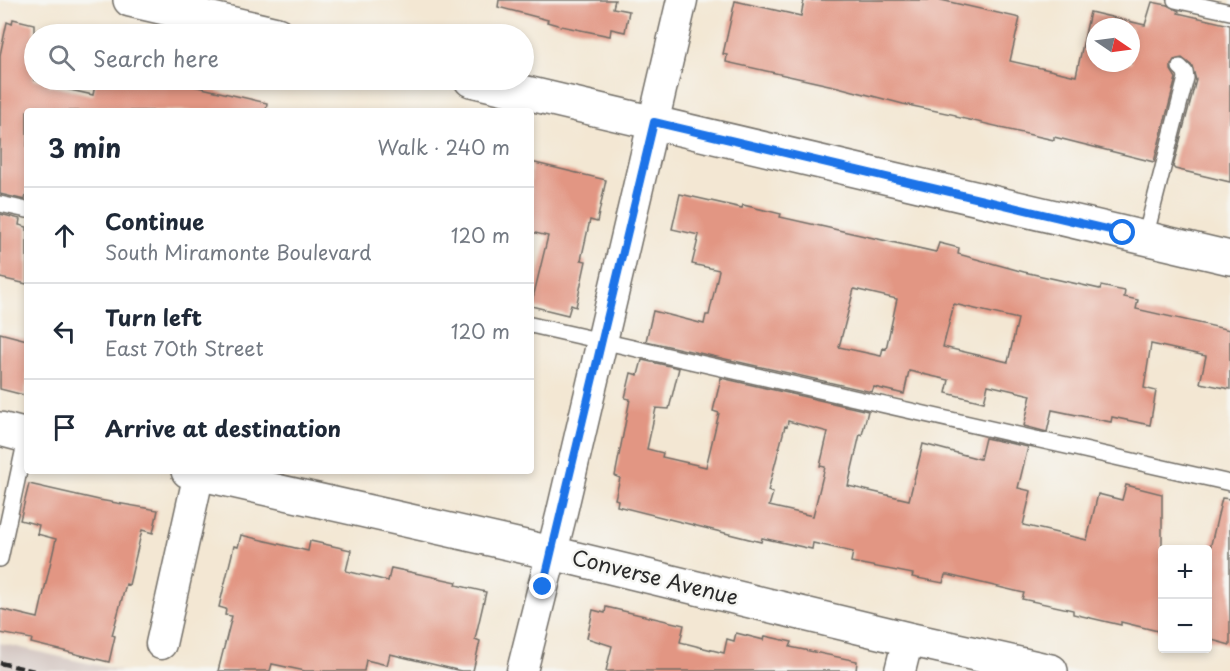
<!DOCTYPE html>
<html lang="en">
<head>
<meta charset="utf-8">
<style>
	:root { --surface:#fff; --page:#f6f6f7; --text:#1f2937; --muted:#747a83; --line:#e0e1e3 }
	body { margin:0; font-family:"Playpen Sans",sans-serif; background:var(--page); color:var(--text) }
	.controls { position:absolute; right:18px; bottom:18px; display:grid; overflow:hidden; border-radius:6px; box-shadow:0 3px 9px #0003 }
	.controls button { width:54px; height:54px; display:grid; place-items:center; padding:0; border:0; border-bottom:2px solid var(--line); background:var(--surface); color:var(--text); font:30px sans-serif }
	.compass { position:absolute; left:1086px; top:18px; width:54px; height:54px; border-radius:50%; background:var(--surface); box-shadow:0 3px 9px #0003; rotate:103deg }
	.stop { position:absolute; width:18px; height:18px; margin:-14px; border:4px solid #1a73e8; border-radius:50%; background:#fff }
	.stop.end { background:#1a73e8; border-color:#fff; box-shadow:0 2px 6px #0008 }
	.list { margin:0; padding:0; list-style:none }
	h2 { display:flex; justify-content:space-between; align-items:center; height:78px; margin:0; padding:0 24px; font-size:26px }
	h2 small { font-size:20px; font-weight:400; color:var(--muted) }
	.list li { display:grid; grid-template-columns:39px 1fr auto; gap:18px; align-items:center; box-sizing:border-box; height:96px; padding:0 24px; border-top:2px solid var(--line) }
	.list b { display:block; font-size:22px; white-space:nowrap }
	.list p { margin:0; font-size:20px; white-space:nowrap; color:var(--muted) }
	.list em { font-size:20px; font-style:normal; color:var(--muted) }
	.icon { flex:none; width:33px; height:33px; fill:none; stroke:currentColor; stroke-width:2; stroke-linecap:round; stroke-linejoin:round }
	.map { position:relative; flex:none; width:1230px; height:671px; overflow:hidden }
	.search { position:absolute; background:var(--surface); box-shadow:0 3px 9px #0003; left:24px; top:24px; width:510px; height:66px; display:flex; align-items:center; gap:15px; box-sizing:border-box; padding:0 21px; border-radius:33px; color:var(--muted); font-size:22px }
	.panel { position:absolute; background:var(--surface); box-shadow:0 3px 9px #0003; left:24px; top:108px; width:510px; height:366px; border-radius:6px }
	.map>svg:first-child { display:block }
</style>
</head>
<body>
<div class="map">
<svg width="1230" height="671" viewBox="0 0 1230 671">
	<rect width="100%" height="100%" fill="#f6f6f2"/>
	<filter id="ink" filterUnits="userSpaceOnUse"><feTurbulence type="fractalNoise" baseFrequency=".0167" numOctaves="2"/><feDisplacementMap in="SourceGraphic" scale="12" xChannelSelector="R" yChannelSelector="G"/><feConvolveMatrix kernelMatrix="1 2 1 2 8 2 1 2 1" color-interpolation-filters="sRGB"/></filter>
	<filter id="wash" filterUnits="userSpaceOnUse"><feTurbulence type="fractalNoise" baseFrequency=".008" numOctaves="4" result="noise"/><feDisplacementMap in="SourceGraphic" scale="24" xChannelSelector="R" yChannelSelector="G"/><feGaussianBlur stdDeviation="1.35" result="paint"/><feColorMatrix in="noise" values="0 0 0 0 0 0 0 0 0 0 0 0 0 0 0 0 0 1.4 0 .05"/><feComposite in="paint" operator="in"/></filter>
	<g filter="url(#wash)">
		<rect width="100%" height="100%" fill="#f3e7d3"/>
		<!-- industrial -->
		<path fill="#cfc0bb" d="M0,643L122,671H0Z"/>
		<g id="blocks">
			<!-- building -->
			<path fill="#e29683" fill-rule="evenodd" d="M499,0H615L613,8L629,11L625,32L611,29L610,36L561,26L547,22L548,20L498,7Z
				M804,0H941L1020,18L1010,61L1076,76L1090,12L1145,25L1152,2L1167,5L1179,11L1178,13L1230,25V182L1175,169L1173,167L1196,80L1192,66L1182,58L1174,60L1171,65V70L1176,78L1154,162L1054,137V140L1000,128V127L956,117V115L903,104L838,87L726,62L727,55L723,54L735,1L801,16ZM1095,27H1131V63H1095Z
				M13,19L34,24V80H49L48,85L93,95L96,80H167L267,103L266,111H27V190L25,200L0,194V55L7,22L12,24Z
				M531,162L606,180L597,222L590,220L581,260L586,261L576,307L571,305L568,315L531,306L548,236L531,232Z
				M680,194L742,208L743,205L781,214L780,217L936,252L939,243L959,248L958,254L1024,272L1100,289L1101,286L1125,291L1124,297L1138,300L1136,309L1230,330V389L1200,383L1206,356L1151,344L1144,388L1156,391L1150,425L1112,417L1111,422L1052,410L1047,432L1024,426L1031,395L988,385L984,402L946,393L949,380L909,371L904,394L874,387L872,392L646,341L653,311L704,324L706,315H709L719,270L692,264L699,235L672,229ZM854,289L897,299L886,349L883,348L881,356L839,347ZM954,304L1018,319L1008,362L943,347Z
				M0,214L20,219L19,225L27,227V284L0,278Z
				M0,333L27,340V384L24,395L0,389Z
				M642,360L679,368L669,409L656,408L647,449L663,453L662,457L706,467L719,413L713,411L721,378L868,411L862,435L860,434L848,486L909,500L923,444L980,459L985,438L1028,447L1018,488L1031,491L1023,525L1087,540L1098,494L1122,500L1126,485L1162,494V632L1121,622V625L1073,614V610L1022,599L1024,593L948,575H945L943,583L912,577L913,574L851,562L853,552L813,543L812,549L762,538L761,542L617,506L618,500L615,499L620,478L615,476L630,399L625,398L631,373L638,375ZM788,421L828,432L820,466L825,467L813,516L769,506L773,493L768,491L785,426L787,427Z
				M29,484L99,500L158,510L153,533L142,530L129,585L126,584L112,635L115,636L109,662L31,643L32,639L0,633V609L38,618L56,539L37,534L39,525L20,520Z
				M1222,498L1230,499V645L1208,639V557Z
				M241,535L308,551L310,541L351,550L346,571L388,581L391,568L457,582L456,585L486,592L475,639L480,641L473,671H461L390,654L387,665L366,660L364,671H305L272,664L270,671H218L232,616L225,615L226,609L219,607L234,546L238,547Z
				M606,607L684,625L680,642L724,653L727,639L734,641L736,633L764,640L765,636L792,642L790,647L857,661L856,671H606L612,646L587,638L593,610L605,613Z"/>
		</g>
	</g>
	<g filter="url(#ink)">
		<use href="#blocks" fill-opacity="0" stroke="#716d66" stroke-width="1.5"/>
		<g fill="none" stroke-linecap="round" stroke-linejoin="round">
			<!-- lane casing -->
			<g stroke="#716d66" stroke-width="18">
				<path id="lane" d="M1175,0L1230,12
					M0,204L27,210
					M1145,238L1186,78L1185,72L1180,67
					M531,325L1230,483
					M0,559L27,434"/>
			</g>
			<!-- street casing -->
			<g stroke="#716d66" stroke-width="33">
				<path id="street" d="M161,644L199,473
					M522,671L561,516L682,0
					M900,671L908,639"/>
			</g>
			<!-- secondary casing -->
			<g stroke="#716d66" stroke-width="36">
				<path id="secondary" d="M130,0L277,34
					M471,80L1230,258
					M0,429L27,436
					M188,471L552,553L908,639L1051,671"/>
			</g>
			<!-- lane -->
			<use href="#lane" stroke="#fff" stroke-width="15"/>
			<!-- street -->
			<use href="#street" stroke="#fff" stroke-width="30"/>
			<!-- secondary -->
			<use href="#secondary" stroke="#fff" stroke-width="33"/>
			<!-- rail -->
			<path stroke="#2b2b2b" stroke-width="4.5" stroke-dasharray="9 4.5" stroke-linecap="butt" d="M0,663L34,671"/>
		</g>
	</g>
	<g fill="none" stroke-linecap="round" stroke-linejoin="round" filter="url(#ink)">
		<!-- route -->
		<path stroke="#1a73e8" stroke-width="8" d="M543,587L654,122L1123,233"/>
	</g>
	<g text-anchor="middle" stroke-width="5" stroke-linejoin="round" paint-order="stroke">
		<!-- street labels -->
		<g font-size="21" fill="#2b2b2b" stroke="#f6f6f2">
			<text transform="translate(655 578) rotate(14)" y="7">Converse Avenue</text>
		</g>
	</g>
</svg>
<div class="controls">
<button>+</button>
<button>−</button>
</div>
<svg class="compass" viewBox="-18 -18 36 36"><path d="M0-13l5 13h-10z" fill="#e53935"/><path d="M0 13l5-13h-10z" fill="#747a83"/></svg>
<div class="stop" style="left:1123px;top:233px"></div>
<div class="stop end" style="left:543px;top:587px"></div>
<div class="search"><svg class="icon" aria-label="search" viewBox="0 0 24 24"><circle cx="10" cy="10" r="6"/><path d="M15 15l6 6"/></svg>Search here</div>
<section class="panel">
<h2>3 min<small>Walk · 240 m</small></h2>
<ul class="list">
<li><svg class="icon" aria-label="ahead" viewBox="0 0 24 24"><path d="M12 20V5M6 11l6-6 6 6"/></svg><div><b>Continue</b><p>South Miramonte Boulevard</p></div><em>120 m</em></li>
<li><svg class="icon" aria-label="left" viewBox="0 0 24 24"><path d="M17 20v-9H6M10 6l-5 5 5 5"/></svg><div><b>Turn left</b><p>East 70th Street</p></div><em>120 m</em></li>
<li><svg class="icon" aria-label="arrive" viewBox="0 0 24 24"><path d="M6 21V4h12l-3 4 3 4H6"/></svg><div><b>Arrive at destination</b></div></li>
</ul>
</section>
</div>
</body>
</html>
